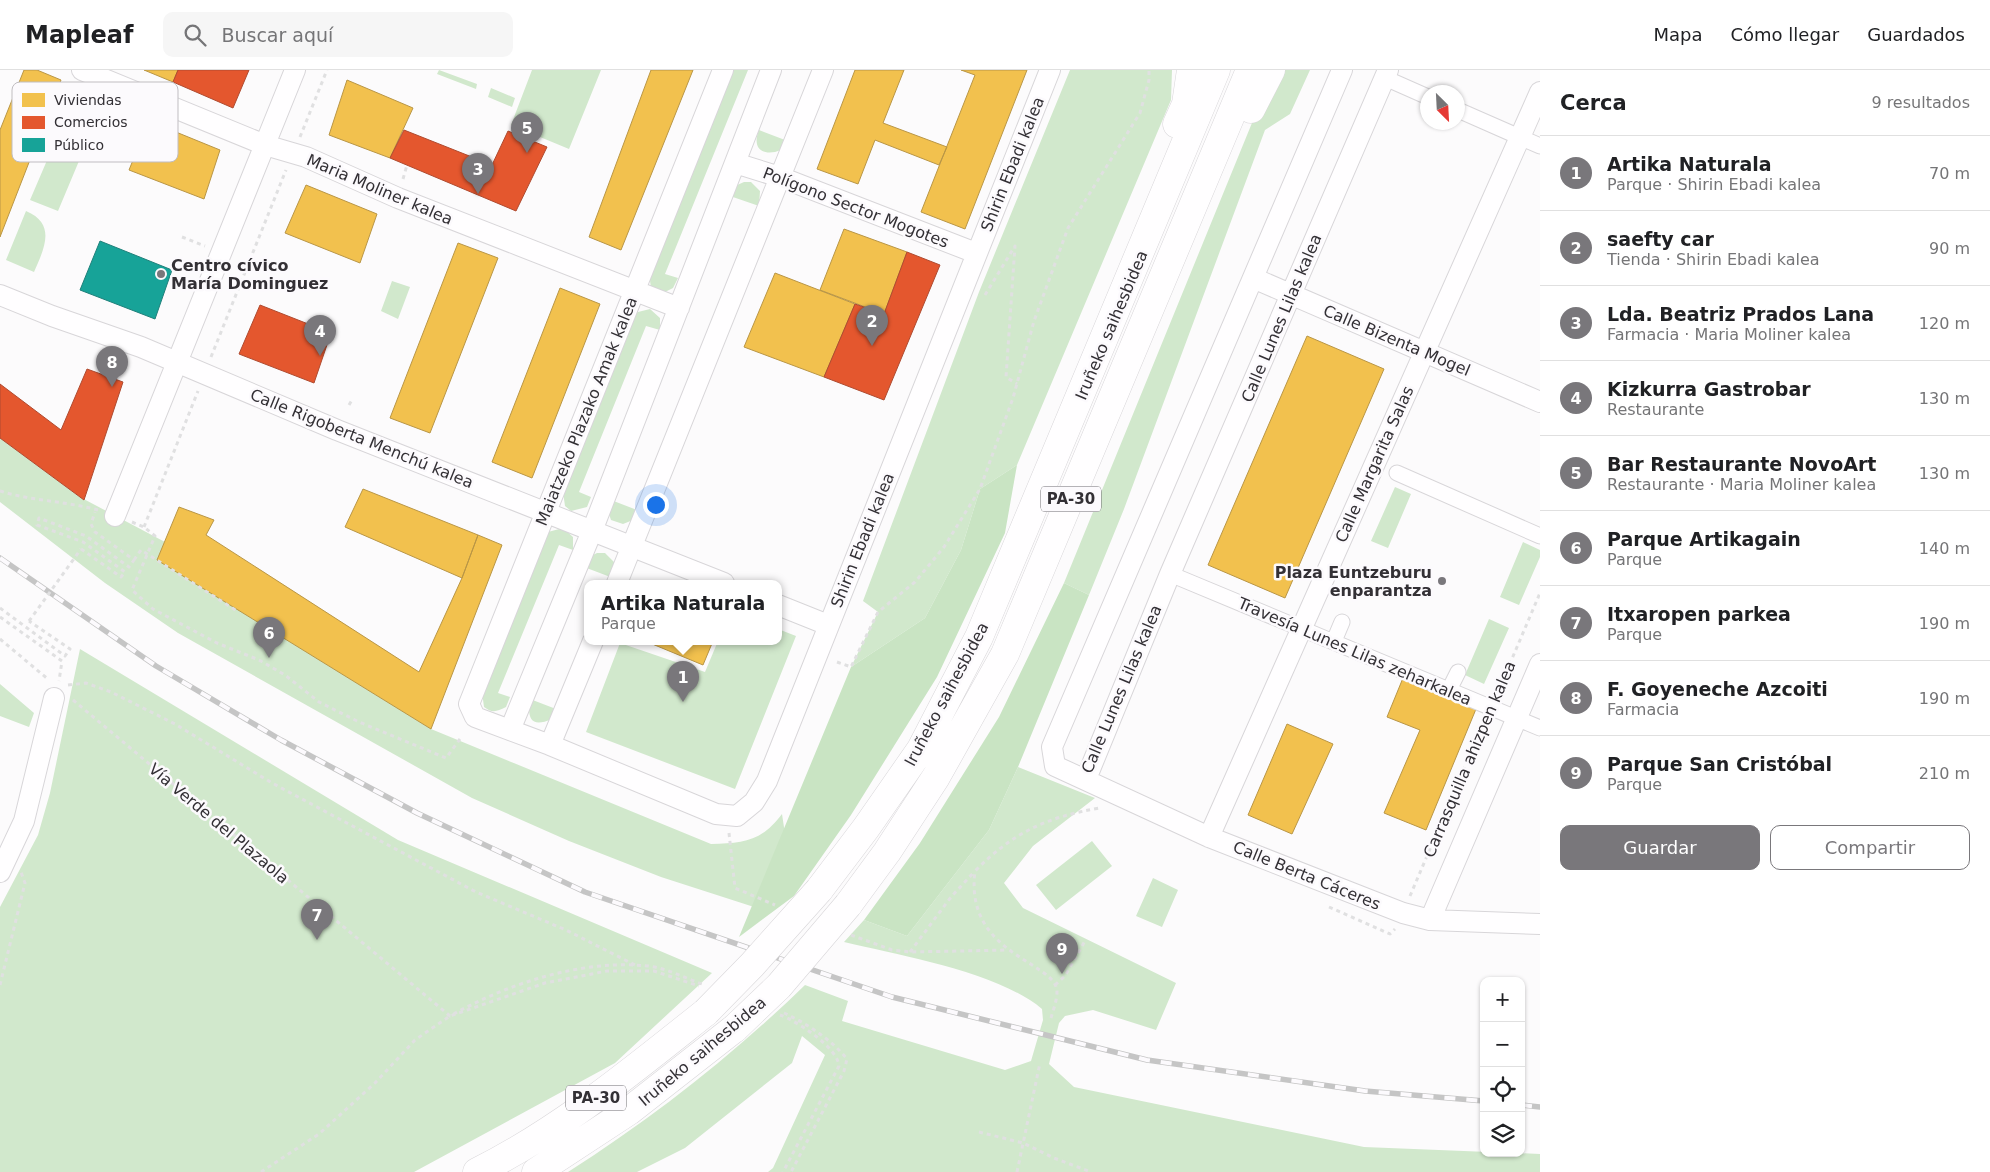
<!DOCTYPE html>
<html lang="es">
<head>
<meta charset="utf-8">
<style>
	:root { --surface:#fff; --page:#f6f6f6; --text:#202124; --muted:#757577; --line:#e0e0e0; --accent:#79777b }
	body { margin:0; font-family:"DejaVu Sans",sans-serif; background:var(--page); color:var(--text) }
	.controls { position:absolute; right:15px; bottom:15px; display:grid; overflow:hidden; border-radius:10px; box-shadow:0 1px 4px #0004 }
	.controls button { width:45px; height:45px; display:grid; place-items:center; padding:0; border:0; border-bottom:1px solid var(--line); background:var(--surface); color:var(--text); font:25px sans-serif }
	.compass { position:absolute; left:1420px; top:15px; width:45px; height:45px; border-radius:50%; background:var(--surface); box-shadow:0 1px 4px #0004; rotate:156deg }
	.you { position:absolute; left:655px; top:434px; width:18px; height:18px; margin:-12px; border:4px solid #fff; border-radius:50%; background:#1a73e8; box-shadow:0 0 0 8px #1a73e833 }
	.badge { display:grid; place-items:center; width:32px; height:32px; border-radius:50%; background:var(--accent); color:#fff; font-size:16px; font-weight:700 }
	.pin { position:absolute; translate:-50% -41px; filter:drop-shadow(0 1px 2px #0008) }
	.pin::after { content:''; position:absolute; top:26px; width:18px; height:15px; background:inherit; clip-path:polygon(0 0,100% 0,50% 100%) }
	.popup { position:absolute; left:584px; top:510px; width:198px; height:65px; box-sizing:border-box; display:grid; place-content:center; border-radius:10px; background:var(--surface); filter:drop-shadow(0 1px 4px #0005); font-size:16px; white-space:nowrap; color:var(--muted) }
	.popup b { font-size:19px; color:var(--text) }
	.popup::after { content:''; position:absolute; left:50%; top:100%; margin-left:-10px; border:10px solid transparent; border-top-color:var(--surface) }
	.list { margin:0; padding:0; list-style:none }
	h2 { display:flex; justify-content:space-between; align-items:center; height:65px; margin:0; padding:0 20px; font-size:21px }
	h2 small { font-size:16px; font-weight:400; color:var(--muted) }
	.list li { display:grid; grid-template-columns:32px 1fr auto; gap:15px; align-items:center; box-sizing:border-box; height:75px; padding:0 20px; border-top:1px solid var(--line) }
	.list b { display:block; font-size:19px; white-space:nowrap }
	.list p { margin:0; font-size:16px; white-space:nowrap; color:var(--muted) }
	.list em { font-size:16px; font-style:normal; color:var(--muted) }
	.actions { display:flex; gap:10px; padding:15px 20px }
	.actions a { flex:1; padding:11px 0; border:1px solid var(--accent); border-radius:10px; text-align:center; font-size:18px; color:var(--accent) }
	.actions .main { background:var(--accent); color:#fff }
	.icon { flex:none; width:28px; height:28px; fill:none; stroke:currentColor; stroke-width:2; stroke-linecap:round; stroke-linejoin:round }
	.map { position:relative; flex:none; width:1540px; height:1102px; overflow:hidden }
	header { display:flex; align-items:center; gap:30px; box-sizing:border-box; height:70px; padding:0 25px; background:var(--surface); border-bottom:1px solid var(--line) }
	header strong { font-size:24px }
	nav { display:flex; gap:28px; margin-inline-start:auto; font-size:18px }
	.search { width:350px; height:45px; background:var(--page); display:flex; align-items:center; gap:12px; box-sizing:border-box; padding:0 18px; border-radius:10px; color:var(--muted); font-size:19px }
	main { display:flex }
	aside { flex:1; background:var(--surface) }
	.map>svg:first-child { display:block }
</style>
</head>
<body>
<header>
<strong>Mapleaf</strong>
<div class="search"><svg class="icon" aria-label="search" viewBox="0 0 24 24"><circle cx="10" cy="10" r="6"/><path d="M15 15l6 6"/></svg>Buscar aquí</div>
<nav><a>Mapa</a><a>Cómo llegar</a><a>Guardados</a></nav>
</header>
<main>
<div class="map">
<svg width="1540" height="1102" viewBox="0 0 1540 1102">
	<rect width="100%" height="100%" fill="#fcfbfc"/>
	<!-- green -->
	<path fill="#d1e8cc" d="M439,0L477,14L476,19L437,4Z
		M532,0H601L569,79L511,55Z
		M730,0H748L665,204L678,208L673,218L663,223L651,218L649,203Z
		M1070,0H1172L1171,30L1017,395L980,419L961,480L925,548L851,597L878,542L863,531L979,222Z
		M1280,0H1310L1290,44L1265,60L1124,439L1089,525L1064,513L1254,48Z
		M491,18L515,28L512,37L488,27Z
		M74,22L101,36C89,61 87,75 55,70Z
		M759,60L785,70L781,80C764,87 751,79 759,60Z
		M51,81L79,91L58,141L30,130Z
		M744,112H751L760,121L759,136L730,126L735,116Z
		M26,141C57,154 44,179 34,202L6,190Z
		M392,211L410,217L398,249L381,241Z
		M650,239L660,248V260L646,256L579,422L591,427L587,437L571,441L565,436L563,422L634,243Z
		M0,368L78,426L165,472L158,490L431,659L711,774C743,773 761,772 782,744L787,777L754,837L661,807L569,771L472,728L178,563L105,513L0,432Z
		M1395,417L1411,424L1388,478L1371,471Z
		M611,430L637,440L633,450L623,454L611,450L609,444Z
		M563,458L573,467V480L559,475L498,623L510,627L506,637C496,642 492,643 484,637L482,622L548,462Z
		M1523,472L1540,480V487L1519,535L1500,527Z
		M597,483H605L614,492L613,508L584,497L589,487Z
		M1489,549L1509,558L1484,614L1465,605Z
		M778,559L796,566L735,719L586,662L620,573L705,602L718,571H778Z
		M80,579L398,770L712,903L615,993L414,1102H0V837L38,765L50,723Z
		M0,614L34,643L29,657L0,646Z
		M530,629L556,639L552,649C531,658 527,649 530,629Z
		M1018,697L1095,728L1033,776L1004,813L1023,838L1176,913L1156,960L1093,940L1065,946L1059,953L1049,994L1074,1017L1364,1077L1540,1084V1102H768L773,1098L825,985L802,966L792,993L685,1078L637,1102H568C653,1048 733,985 805,915L848,931L842,951L1005,1000L1031,991L1043,950L1042,939C998,902 902,886 844,872L864,850L907,866L989,760Z
		M1092,771L1112,796L1056,840L1036,815Z
		M1153,808L1178,820L1162,857L1136,846Z"/>
	<!-- forest -->
	<path fill="#c9e4c3" d="M1017,395L1005,463L937,607L851,745L794,826L739,867L851,597L925,548L961,480L980,419Z
		M1064,513L1089,525L1018,697L989,760L907,866L864,850L920,773L999,647Z"/>
	<!-- homes -->
	<path fill="#f2c14e" stroke="#b99646" d="M24,0H37L61,10L0,167V60Z
		M144,0H178L173,12Z
		M651,0H693L621,180L589,167Z
		M855,0H904L883,53L947,77L939,95L875,70L858,114L817,99Z
		M961,0H1027L965,159L921,142L975,5Z
		M347,10L413,38L390,88L329,65Z
		M149,51L220,80L204,129L129,100Z
		M306,115L377,144L360,193L285,163Z
		M844,159L907,182L884,244L820,220Z
		M458,173L498,188L430,363L390,348Z
		M775,203L855,234L824,307L744,277Z
		M560,218L600,234L532,408L492,392Z
		M1307,266L1384,299L1285,528L1208,495Z
		M363,419L478,465L462,508L345,457Z
		M179,437L214,450L206,465L419,602L462,508L478,465L502,475L431,659L157,490Z
		M645,571H713L703,595Z
		M1403,608L1476,639L1426,760L1384,743L1420,660L1387,647Z
		M1287,654L1333,674L1292,764L1248,745Z"/>
	<!-- shops -->
	<path fill="#e4572e" stroke="#af4b30" d="M178,0H249L233,38L173,12Z
		M404,60L492,95L508,61L547,77L516,141L390,88Z
		M907,182L940,195L884,330L824,307L855,234L884,244Z
		M260,235L331,263L314,313L239,284Z
		M87,299L123,312L84,430L0,368V314L61,360Z"/>
	<!-- public -->
	<path fill="#17a398" stroke="#1f807a" d="M100,171L172,200L155,249L80,220Z"/>
	<g fill="none" stroke-linecap="round" stroke-linejoin="round">
		<!-- pedestrian casing -->
		<g stroke="#d8d6d9" stroke-width="17">
			<path id="pedestrian" d="M1385,8L1428,27
				M1458,40L1540,76
				M1397,403L1540,466
				M1170,504L1540,658
				M1334,571L1342,552
				M1449,620L1458,602"/>
		</g>
		<!-- minor casing -->
		<g stroke="#d8d6d9" stroke-width="22">
			<path id="minor" d="M82,0L265,75L306,87L398,128L679,238
				M723,0L469,634L475,647L550,675L716,744L737,746L754,732L767,711L1050,0
				M1342,0L1052,677L1055,696L1209,767L1403,843L1430,850L1540,854
				M735,93L780,107L976,183
				M1253,208L1540,332
				M0,225L52,246L141,277L337,360L724,513
				M115,446L295,0
				M617,513L823,0
				M778,535L828,555
				M510,660L592,461L771,0
				M550,675L593,571
				M1086,709L1170,504L1388,0
				M1209,767L1540,22
				M0,802L24,751L54,628
				M1430,850L1540,594"/>
		</g>
		<!-- trunk casing -->
		<g stroke="#d8d6d9" stroke-width="29">
			<path id="trunk" d="M1251,39L1271,0
				M1177,54L1186,34L1191,0
				M819,820L866,758L921,679L979,567L1216,0
				M848,835L887,782L936,707L1005,584L1250,0
				M477,1102C561,1060 633,1000 706,942
				M536,1102L629,1041L735,958"/>
		</g>
		<!-- path -->
		<path stroke="#e0e0e1" stroke-width="3" stroke-dasharray="4 4" stroke-linecap="butt" d="M300,67L327,0
			M403,109L407,95
			M182,167L205,176
			M985,225L1015,176L1006,307L1017,314
			M211,287L286,100
			M349,335L352,330
			M0,421C32,431 65,431 98,440
			M132,452L144,457L155,466L132,520L153,539L217,573L259,590L285,605L319,632L359,652L446,688L460,669
			M144,457L198,321
			M81,479L121,507L125,502L83,472L37,455L39,448L86,466L129,497L134,490L95,462L91,454L95,442
			M134,490L141,480L237,541
			M0,538L65,586L70,579L29,551
			M0,547L62,591L59,611
			M0,569L49,610
			M837,592L851,597L878,542L915,512L944,477L980,419L1013,328L1034,251L1068,158L1140,43L1149,10V0
			M68,615L86,613L111,622L175,654L272,713L476,822L566,860L635,895
			M1497,624L1540,523
			M73,630L450,946C507,914 581,889 648,896C667,898 684,908 702,914
			M729,763L735,818L775,835
			M1410,826L1484,652
			M1329,837L1390,864L1395,859
			M851,865L892,880L910,882L1007,880
			M910,882L951,827L975,801
			M0,915L25,813L21,802
			M1055,915L1065,906L1086,869
			M784,943C806,953 832,970 847,989L844,1001L791,1102
			M780,945C797,951 838,978 839,996L783,1102
			M1051,948C1053,941 1057,930 1057,922C1057,891 964,886 975,801C1014,762 1045,748 1099,738
			M979,1062L1023,1073L1054,1088L1091,1102
			M261,1102L319,1064L375,1013L415,970L450,946L545,913L607,901H654L699,916
			M1017,1102L1040,993"/>
		<!-- pedestrian -->
		<use href="#pedestrian" stroke="#fffeff" stroke-width="15"/>
		<!-- minor -->
		<use href="#minor" stroke="#fffeff" stroke-width="20"/>
		<!-- trunk -->
		<use href="#trunk" stroke="#fffeff" stroke-width="28"/>
		<!-- rail casing -->
		<g stroke="#c5c5c5" stroke-width="5.5">
			<path id="rail" d="M0,488L156,596L281,670L417,743L585,822L892,927L1147,990L1365,1021L1484,1031
				M1521,1035L1540,1037"/>
		</g>
		<!-- rail -->
		<use href="#rail" stroke="#fcfafd" stroke-width="4" stroke-dasharray="11" stroke-linecap="butt"/>
		<!-- trunk-bridge casing -->
		<g stroke="#d8d6d9" stroke-width="29" stroke-linecap="butt">
			<path id="trunk-bridge" d="M706,942L752,895L819,820
				M735,958L779,916L848,835"/>
		</g>
		<!-- path-bridge -->
		<path stroke="#e0e0e1" stroke-width="3" stroke-dasharray="4 4" stroke-linecap="butt" d="M29,551L81,479"/>
		<!-- trunk-bridge -->
		<use href="#trunk-bridge" stroke="#fffeff" stroke-width="28"/>
	</g>
	<!-- markers -->
	<g fill="#79777b" stroke="#fcfafd" stroke-width="2">
		<circle cx="161" cy="204" r="5"/>
		<circle cx="1442" cy="511" r="5"/>
	</g>
	<g text-anchor="middle" stroke-width="5" stroke-linejoin="round" paint-order="stroke">
		<!-- shield labels -->
		<g fill="#fcfafd" stroke="#6f6d71" stroke-width="1">
			<rect x="1041" y="416.5" width="60" height="25" rx="4"/>
			<rect x="566" y="1015.5" width="60" height="25" rx="4"/>
		</g>
		<g font-size="15" font-weight="bold" fill="#333035">
			<text x="1071" y="434">PA-30</text>
			<text x="596" y="1033">PA-30</text>
		</g>
		<!-- street labels -->
		<g font-size="16" fill="#333035" stroke="#fcfafd">
			<text transform="translate(1012 94) rotate(-68)" y="6">Shirin Ebadi kalea</text>
			<text transform="translate(380 119) rotate(23)" y="6">Maria Moliner kalea</text>
			<text transform="translate(856 137) rotate(21)" y="6">Polígono Sector Mogotes</text>
			<text transform="translate(1281 248) rotate(-67)" y="6">Calle Lunes Lilas kalea</text>
			<text transform="translate(1111 255) rotate(-67)" y="6">Iruñeko saihesbidea</text>
			<text transform="translate(1397 270) rotate(23)" y="6">Calle Bizenta Mogel</text>
			<text transform="translate(586 341) rotate(-68)" y="6">Maiatzeko Plazako Amak kalea</text>
			<text transform="translate(362 368) rotate(22)" y="6">Calle Rigoberta Menchú kalea</text>
			<text transform="translate(1374 394) rotate(-66)" y="6">Calle Margarita Salas</text>
			<text transform="translate(862 470) rotate(-68)" y="6">Shirin Ebadi kalea</text>
			<text transform="translate(1355 581) rotate(23)" y="6">Travesía Lunes Lilas zeharkalea</text>
			<text transform="translate(1121 619) rotate(-67)" y="6">Calle Lunes Lilas kalea</text>
			<text transform="translate(946 624) rotate(-62)" y="6">Iruñeko saihesbidea</text>
			<text transform="translate(1469 689) rotate(-67)" y="6">Carrasquilla ahizpen kalea</text>
			<text transform="translate(219 753) rotate(40)" y="6">Vía Verde del Plazaola</text>
			<text transform="translate(1307 805) rotate(22)" y="6">Calle Berta Cáceres</text>
			<text transform="translate(702 981) rotate(-40)" y="6">Iruñeko saihesbidea</text>
		</g>
		<!-- poi labels -->
		<g font-size="16" font-weight="bold" fill="#333035" stroke="#fcfafd" text-anchor="start">
			<text x="171" y="201">Centro cívico<tspan x="171" dy="18">María Dominguez</tspan></text>
			<text x="1432" y="508" text-anchor="end">Plaza Euntzeburu<tspan x="1432" dy="18">enparantza</tspan></text>
		</g>
	</g>
	<!-- legend -->
	<rect x="12" y="12" width="166" height="80" rx="8" fill="#fcfafd" stroke="#c0bdc1" stroke-width="1"/>
	<rect x="22" y="23" width="23" height="14" fill="#f2c14e"/>
	<rect x="22" y="46" width="23" height="13" fill="#e4572e"/>
	<rect x="22" y="68" width="23" height="14" fill="#17a398"/>
	<g font-size="14" fill="#333035">
		<text x="54" y="35">Viviendas</text>
		<text x="54" y="57">Comercios</text>
		<text x="54" y="80">Público</text>
	</g>
</svg>
<div class="controls">
<button>+</button>
<button>−</button>
<button><svg class="icon" aria-label="locate" viewBox="0 0 24 24"><circle cx="12" cy="12" r="6"/><path d="M12 2v4M12 18v4M2 12h4M18 12h4"/></svg></button>
<button><svg class="icon" aria-label="layers" viewBox="0 0 24 24"><path d="M12 4l9 5-9 5-9-5zM3 14l9 5 9-5"/></svg></button>
</div>
<svg class="compass" viewBox="-18 -18 36 36"><path d="M0-13l5 13h-10z" fill="#e53935"/><path d="M0 13l5-13h-10z" fill="#757577"/></svg>
<div class="you"></div>
<div class="pin badge" style="left:683px;top:632px">1</div>
<div class="popup"><b>Artika Naturala</b>Parque</div>
<div class="pin badge" style="left:872px;top:276px">2</div>
<div class="pin badge" style="left:478px;top:124px">3</div>
<div class="pin badge" style="left:320px;top:286px">4</div>
<div class="pin badge" style="left:527px;top:83px">5</div>
<div class="pin badge" style="left:269px;top:588px">6</div>
<div class="pin badge" style="left:317px;top:870px">7</div>
<div class="pin badge" style="left:112px;top:317px">8</div>
<div class="pin badge" style="left:1062px;top:904px">9</div>
</div>
<aside>
<h2>Cerca<small>9 resultados</small></h2>
<ul class="list">
<li><span class="badge">1</span><div><b>Artika Naturala</b><p>Parque · Shirin Ebadi kalea</p></div><em>70 m</em></li>
<li><span class="badge">2</span><div><b>saefty car</b><p>Tienda · Shirin Ebadi kalea</p></div><em>90 m</em></li>
<li><span class="badge">3</span><div><b>Lda. Beatriz Prados Lana</b><p>Farmacia · Maria Moliner kalea</p></div><em>120 m</em></li>
<li><span class="badge">4</span><div><b>Kizkurra Gastrobar</b><p>Restaurante</p></div><em>130 m</em></li>
<li><span class="badge">5</span><div><b>Bar Restaurante NovoArt</b><p>Restaurante · Maria Moliner kalea</p></div><em>130 m</em></li>
<li><span class="badge">6</span><div><b>Parque Artikagain</b><p>Parque</p></div><em>140 m</em></li>
<li><span class="badge">7</span><div><b>Itxaropen parkea</b><p>Parque</p></div><em>190 m</em></li>
<li><span class="badge">8</span><div><b>F. Goyeneche Azcoiti</b><p>Farmacia</p></div><em>190 m</em></li>
<li><span class="badge">9</span><div><b>Parque San Cristóbal</b><p>Parque</p></div><em>210 m</em></li>
</ul>
<div class="actions"><a class="main">Guardar</a><a>Compartir</a></div>
</aside>
</main>
</body>
</html>
